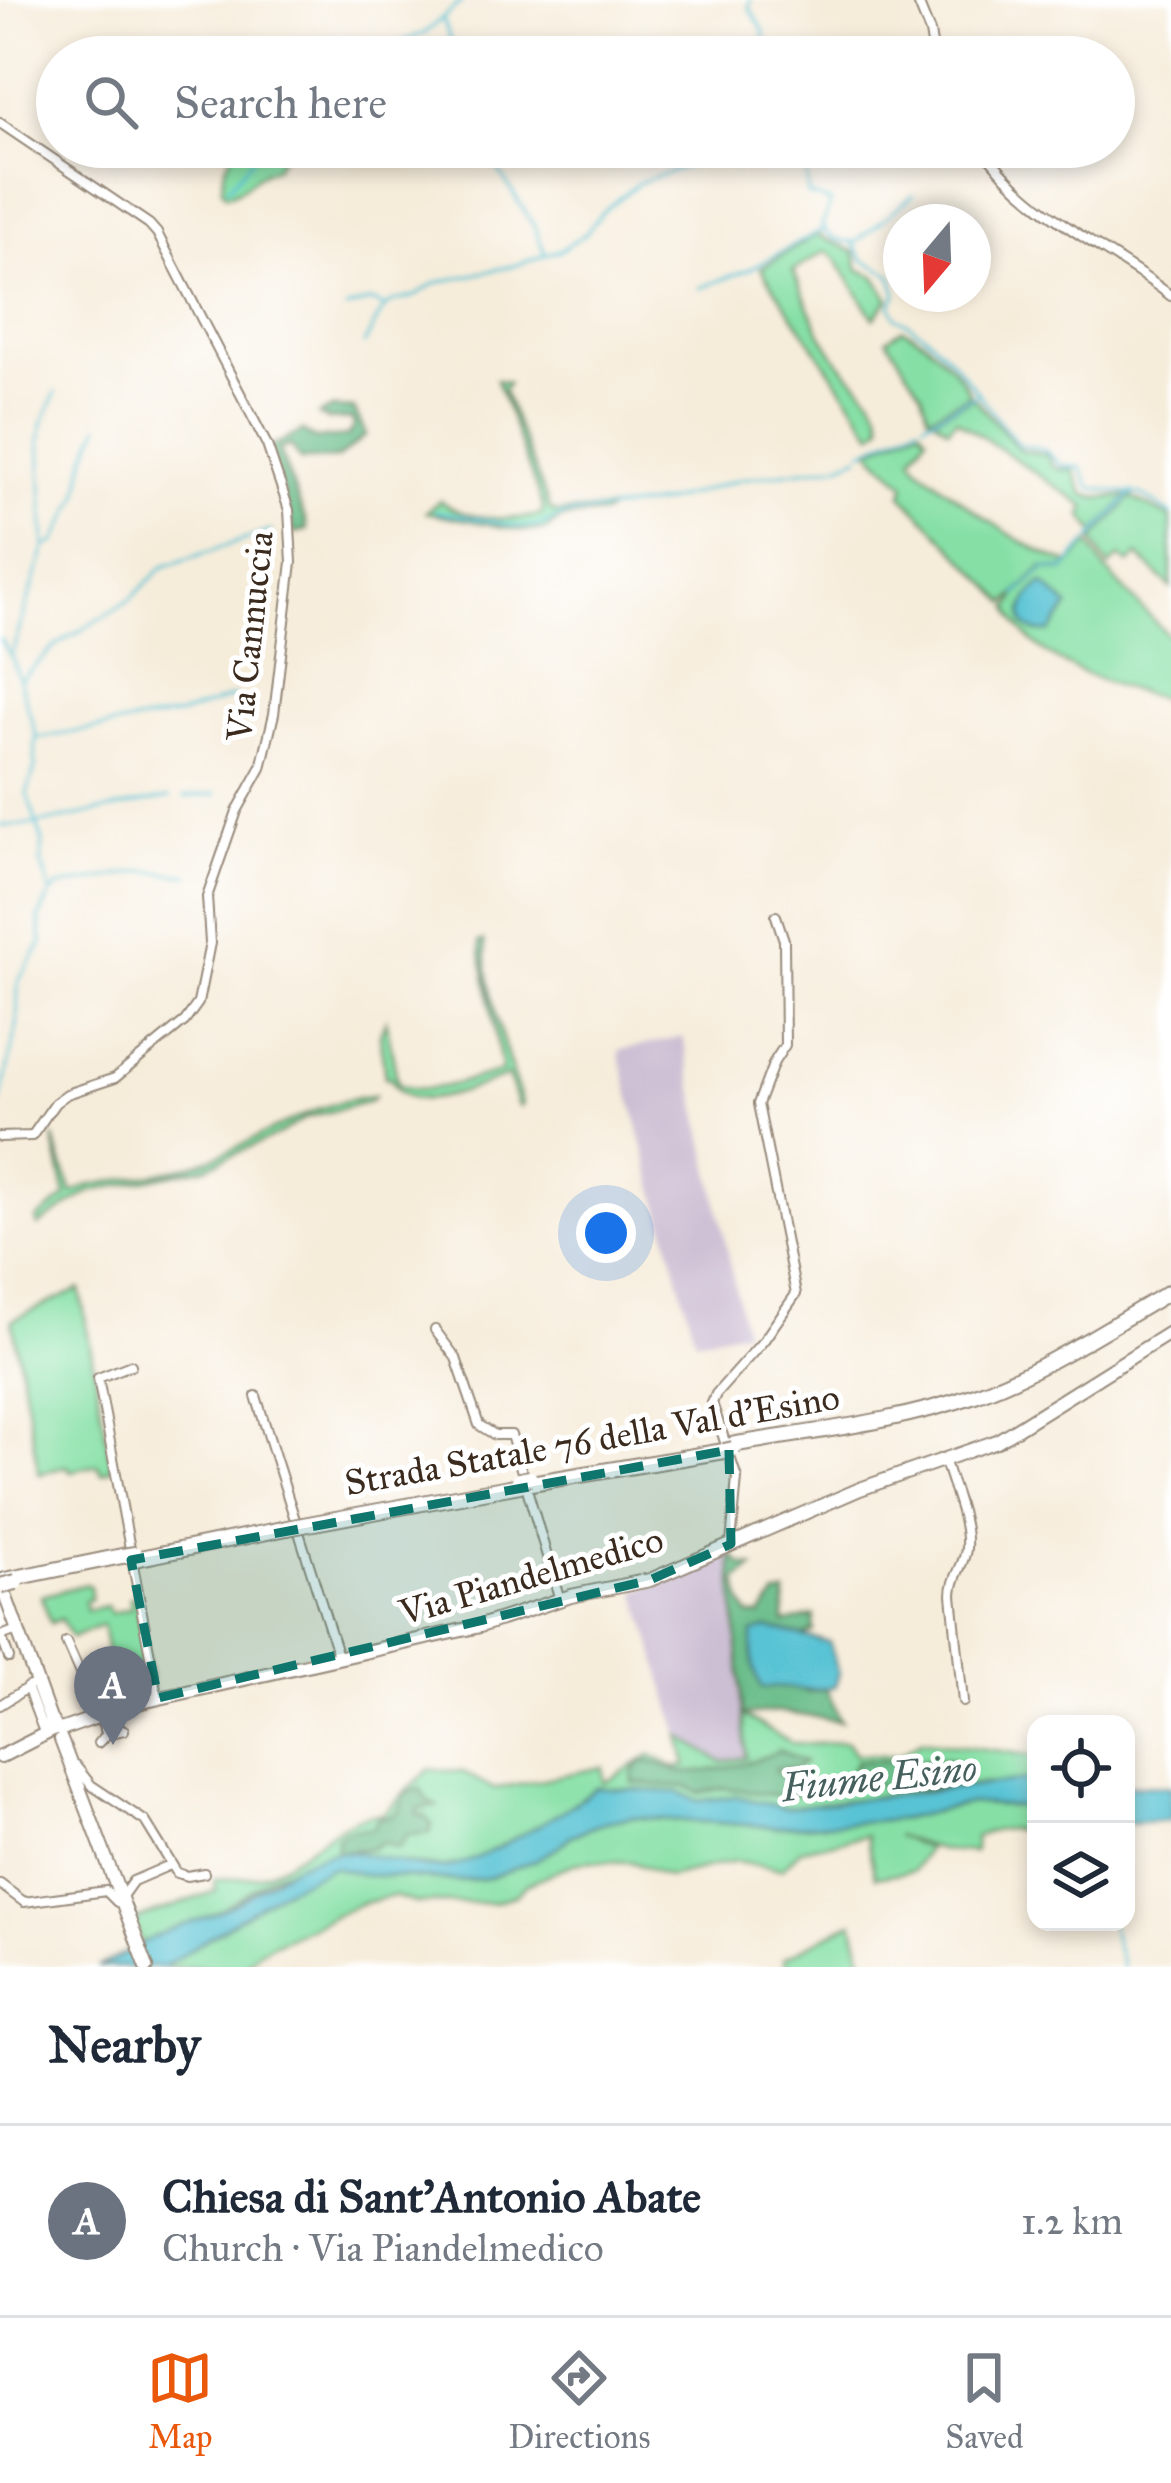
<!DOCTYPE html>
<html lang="en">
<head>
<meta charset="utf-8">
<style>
	:root { --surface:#fff; --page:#f2f2f3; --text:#1f2937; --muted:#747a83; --line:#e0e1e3; --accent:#ea580c }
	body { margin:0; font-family:"IM FELL Great Primer",serif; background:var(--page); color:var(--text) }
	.controls { position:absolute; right:36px; bottom:36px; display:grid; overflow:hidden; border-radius:24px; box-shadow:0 6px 18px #0003 }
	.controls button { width:108px; height:108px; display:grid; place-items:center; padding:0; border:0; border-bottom:3px solid var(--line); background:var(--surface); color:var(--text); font:60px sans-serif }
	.compass { position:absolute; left:883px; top:204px; width:108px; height:108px; border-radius:50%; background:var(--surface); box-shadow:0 6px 18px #0003; rotate:199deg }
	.you { position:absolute; left:606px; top:1233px; width:42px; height:42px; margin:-30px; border:9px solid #fff; border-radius:50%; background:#1a73e8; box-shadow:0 0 0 18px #1a73e833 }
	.badge { display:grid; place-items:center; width:78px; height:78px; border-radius:50%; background:var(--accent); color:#fff; font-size:39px; font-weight:700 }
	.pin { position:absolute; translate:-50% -99px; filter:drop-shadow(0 3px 6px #0008) }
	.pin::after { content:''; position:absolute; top:63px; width:42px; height:36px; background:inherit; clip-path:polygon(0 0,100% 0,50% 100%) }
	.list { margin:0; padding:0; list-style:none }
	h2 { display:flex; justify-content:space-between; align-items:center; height:156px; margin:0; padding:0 48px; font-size:51px }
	h2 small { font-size:39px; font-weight:400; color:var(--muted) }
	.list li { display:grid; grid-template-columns:78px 1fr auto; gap:36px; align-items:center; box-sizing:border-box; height:192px; padding:0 48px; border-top:3px solid var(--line) }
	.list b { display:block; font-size:45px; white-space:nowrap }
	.list p { margin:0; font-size:39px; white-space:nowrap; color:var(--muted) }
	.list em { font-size:39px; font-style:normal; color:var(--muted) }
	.icon { flex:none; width:66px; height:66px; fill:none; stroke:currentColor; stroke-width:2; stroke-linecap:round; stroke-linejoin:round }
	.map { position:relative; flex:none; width:1171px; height:1967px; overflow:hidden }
	.search { position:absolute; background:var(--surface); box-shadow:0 6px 18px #0003; left:36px; right:36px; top:36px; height:132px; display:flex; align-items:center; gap:30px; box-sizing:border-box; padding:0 42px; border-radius:66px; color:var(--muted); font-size:45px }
	.sheet { height:348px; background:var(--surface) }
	nav { display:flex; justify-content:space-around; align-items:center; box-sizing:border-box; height:168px; border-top:3px solid var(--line); background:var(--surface); font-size:33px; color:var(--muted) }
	nav a { display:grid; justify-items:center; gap:6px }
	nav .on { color:var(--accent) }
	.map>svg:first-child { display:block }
</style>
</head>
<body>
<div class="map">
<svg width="1171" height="1967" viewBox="0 0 1171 1967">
	<rect width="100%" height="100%" fill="#fff"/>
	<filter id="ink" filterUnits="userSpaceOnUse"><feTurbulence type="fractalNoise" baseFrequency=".00833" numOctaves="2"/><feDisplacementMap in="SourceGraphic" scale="24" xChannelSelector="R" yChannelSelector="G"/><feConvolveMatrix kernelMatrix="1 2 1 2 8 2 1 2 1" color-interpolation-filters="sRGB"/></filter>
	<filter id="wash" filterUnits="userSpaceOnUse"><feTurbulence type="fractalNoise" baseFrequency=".004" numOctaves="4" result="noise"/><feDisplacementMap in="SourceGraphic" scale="48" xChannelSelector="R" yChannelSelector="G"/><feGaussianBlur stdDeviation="2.7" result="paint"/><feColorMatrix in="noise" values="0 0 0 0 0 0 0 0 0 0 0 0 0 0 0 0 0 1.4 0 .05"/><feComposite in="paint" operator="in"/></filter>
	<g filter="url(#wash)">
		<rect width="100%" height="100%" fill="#f6ecda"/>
		<!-- industrial -->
		<path fill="#ccbed3" d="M683,1037L744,1330L695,1340L619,1054L620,1050Z
			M731,1553L747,1757L722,1762L680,1736L636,1591Z"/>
		<!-- green -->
		<path fill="#86e0a6" stroke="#608562" stroke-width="3" d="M236,147H287L275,168C253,173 246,191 226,195L222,189L225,167Z
			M818,234C830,244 843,244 855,253L859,270L875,276L889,299L874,318L835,258L826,251L793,271C808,303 818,336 841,364C855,382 883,401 882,425L873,433L761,268Z
			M902,329C924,335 960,372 970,394L929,416L922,393L887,339Z
			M496,380L508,383L503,390L550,509L555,513L611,509L603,514L562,518L545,530L524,531L426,512L440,500C463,521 512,521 541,515L543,507Z
			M974,398L1020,450L1046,454L1055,468L1074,470L1084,494L1096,498L1128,496L1095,533L1083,516L1086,507L956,419L948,428L934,418Z
			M920,427L927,435L912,457L919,467C956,498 1024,550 1069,563L1063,569L1043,567L1007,603L902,495L906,485L870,450Z
			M1131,497L1171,518V588L1138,555L1129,564L1120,557L1109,567L1093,541Z
			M1089,543L1105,569L1171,639V701C1119,688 1028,664 1010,608L1017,595L1045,569L1064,571Z
			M484,941C488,999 505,1049 522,1104L520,1107L517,1104L508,1076C476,1086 406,1121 391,1078L385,1077L380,1035L386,1020L398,1084C426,1098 473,1078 502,1071L479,942Z
			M374,1096L370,1101L306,1118L278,1135L205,1167L89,1192L38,1226L36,1220L66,1197L53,1136L72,1193L87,1186C126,1178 170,1174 207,1160C263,1139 313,1101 374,1096Z
			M80,1289L112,1469L102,1473L98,1465L71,1471L67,1466L39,1474L12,1320Z
			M86,1584L90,1586L91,1599L84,1601L86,1610L107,1606L110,1613L130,1609L129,1598L135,1597L150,1679L113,1686L102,1625L71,1638L61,1619L51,1623L41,1596Z
			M743,1715L793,1744L847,1742L855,1754L898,1755L922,1740L1036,1756V1782L978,1784L784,1808L736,1796L699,1801L677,1792L597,1788L569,1809L470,1862L442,1868L332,1852L272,1875L222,1910L142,1943L133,1921L216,1891L215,1879C234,1878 255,1879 272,1870C306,1855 345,1812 383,1814L429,1769L463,1772L494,1789L603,1767L604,1783L651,1755L676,1768L687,1765L680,1736L722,1762L746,1757Z
			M970,1803L1036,1808V1840C1017,1824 997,1828 975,1837L974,1852L939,1850L895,1835L927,1848L913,1871L875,1877L866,1835L801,1849L782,1869L735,1861L668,1877L632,1862L590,1861L574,1863L527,1884L515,1895L493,1903H416L393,1896L359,1904L260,1950L242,1967H163L284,1889L313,1873L333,1867L361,1874L458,1881L489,1878L535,1860L559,1847L570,1836L605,1822L632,1817L777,1827L903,1819Z
			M853,1922L865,1967H787L784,1958Z"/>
		<!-- forest -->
		<path fill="#6cbe8b" stroke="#547454" stroke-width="3" d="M332,408L354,409L366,435L337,459L300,460L290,445L279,450L306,522L307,530L294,533L270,447L303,431L314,439L348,436L354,425L351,419L328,420L319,415Z
			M731,1553L740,1564L754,1567L737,1580L741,1600L749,1615L760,1616L777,1596L786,1594L784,1623L814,1616L813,1631L803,1636L768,1628L787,1685L808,1692L826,1689L841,1721L779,1712L743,1715Z
			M779,1750L804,1762L796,1768H776V1772L798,1784L799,1794L781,1796L724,1788L700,1793L687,1787L633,1783V1772L641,1762C657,1760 662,1767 677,1771C694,1777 762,1761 779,1750Z
			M949,1759L958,1762L962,1780L944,1786L884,1790L851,1771L856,1761Z
			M420,1788L427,1800L437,1806L419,1809L417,1815L425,1816L432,1825L430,1833L407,1835L399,1848L382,1842L373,1848L337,1852V1836L351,1829L373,1828L378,1818C401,1815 397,1812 406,1794Z"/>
		<!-- water -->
		<path fill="#59c3d4" stroke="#4a7679" stroke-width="3" d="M1043,583L1069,607L1050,632C1011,637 1019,600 1043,583Z
			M768,1628L829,1642L839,1673L835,1686C809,1694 788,1685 762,1688C752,1669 751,1655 753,1633Z
			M1028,1780L1036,1782V1808L970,1803L903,1819L777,1827L632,1817L605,1822L570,1836L559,1847L535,1860L489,1878L458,1881L361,1874L333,1867L284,1889L163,1967H98C121,1957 140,1943 162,1933C182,1925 203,1919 222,1910C260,1892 282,1865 326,1854C363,1845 406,1870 444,1868C476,1865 568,1809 596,1788L678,1792L699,1801L736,1796L784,1808Z
			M1126,1785L1171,1786V1820L1126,1823Z"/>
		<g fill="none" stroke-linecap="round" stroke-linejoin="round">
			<!-- stream -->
			<path stroke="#59c3d4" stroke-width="3" d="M750,0L749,7C761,27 770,33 762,57
				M443,19L456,57
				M228,48L249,57
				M313,57H332
				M363,57L425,33L463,0
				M484,147L534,226L545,253
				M801,147L805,152L808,195L831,202L822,226C828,237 839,243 852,241L863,260L891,274L897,294L891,305L896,317C952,343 979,402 1020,445C1047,449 1041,446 1061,465L1081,468L1091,488L1142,495L1171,514
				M228,188L262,147
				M855,243L913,195
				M700,288L750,269L822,230
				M346,309L370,301L383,306
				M364,344L384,308L392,302L415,296L435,283L517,265L562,249L585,234L602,212L640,182L745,147
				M924,422L975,395
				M863,451L918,424
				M435,511L522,527L539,526L565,515L662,503L741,479L838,465L859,456
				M1091,539L1133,492
				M47,546L55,542L79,496L86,457L100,425
				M1016,595L1045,568L1064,570L1087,543
				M0,639L13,660L36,734L35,768L27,794L43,842L41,862L51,893L39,918L42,943L18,982L17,1026L0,1103
				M11,656L45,548L40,442L42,425L56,392
				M20,680L57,645L130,600L163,567L271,531
				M39,738L180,715L235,696
				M185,797L216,794
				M0,826L36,824L169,798
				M52,892L58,887L144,871L190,875
				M1110,1922L1122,1967"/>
		</g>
	</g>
	<g filter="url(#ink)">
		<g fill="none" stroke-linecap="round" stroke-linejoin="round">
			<!-- minor casing -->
			<g stroke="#988b7c" stroke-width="12">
				<path id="minor" d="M917,0L930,32L934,57
					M0,123L149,224L157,233L267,445L289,510L292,562L274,714L261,768L237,811L207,897L210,943L198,1003L185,1021L115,1078L67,1094L55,1103L32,1136L0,1137
					M982,147C1029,216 1107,246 1171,296
					M435,1330L456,1358L479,1425L495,1435H511L560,1600
					M131,1365L98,1378L158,1698
					M256,1396L338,1656
					M945,1461C952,1487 968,1521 966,1548C965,1565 952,1576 952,1595L963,1702
					M731,1544L737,1478L712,1403L716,1394L764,1340L796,1294L758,1104L774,1062L785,1045L784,940L776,916
					M66,1642L107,1734L98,1743
					M9,1658L1,1636L17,1630
					M27,1687L45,1735
					M0,1705L30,1686
					M107,1734L124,1730
					M75,1765L91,1785L145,1821L177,1873L187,1876L204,1873
					M0,1884L24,1902L106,1891L117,1902
					M123,1895L133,1881L170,1865"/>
			</g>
			<!-- major casing -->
			<g stroke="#988b7c" stroke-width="16">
				<path id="major" d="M0,1581L50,1719L57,1729
					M61,1730L133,1704L480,1626L571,1596L650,1580L860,1489L997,1441L1171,1332
					M61,1740L147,1967
					M0,1757L51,1731L50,1720"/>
			</g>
			<!-- highway casing -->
			<g stroke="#988b7c" stroke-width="18">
				<path id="highway" d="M731,1445C812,1431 897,1423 975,1395C1045,1370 1107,1328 1171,1291
					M531,1483L724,1451
					M303,1525L520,1485
					M135,1559L287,1528
					M5,1580L122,1556"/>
			</g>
			<!-- minor -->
			<use href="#minor" stroke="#fff" stroke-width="8"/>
			<!-- major -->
			<use href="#major" stroke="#fff" stroke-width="12"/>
			<!-- highway -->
			<use href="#highway" stroke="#fff" stroke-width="14"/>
			<!-- highway-bridge casing -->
			<g stroke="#988b7c" stroke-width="18" stroke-linecap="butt">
				<path id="highway-bridge" d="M724,1451L733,1449
					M519,1480L530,1478
					M287,1528L303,1525
					M122,1556L135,1554
					M0,1586L16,1582"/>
			</g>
			<!-- highway-bridge -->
			<use href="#highway-bridge" stroke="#fff" stroke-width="14"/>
		</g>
	</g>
	<!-- marked area -->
	<path fill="#0f766e" fill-opacity="0.2" stroke="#0f766e" stroke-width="9" stroke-dasharray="24 15" stroke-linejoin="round" d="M729,1450L731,1544L650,1580L158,1698L131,1560Z"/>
	<g text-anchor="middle" stroke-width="10" stroke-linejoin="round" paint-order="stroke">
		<!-- street labels -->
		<g font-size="36" fill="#3b2a1e" stroke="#fff">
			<text transform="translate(249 636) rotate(-84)" y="13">Via Cannuccia</text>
			<text transform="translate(592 1439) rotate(-10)" y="13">Strada Statale 76 della Val d'Esino</text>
			<text transform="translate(531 1575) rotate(-16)" y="13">Via Piandelmedico</text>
		</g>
		<!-- water labels -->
		<g font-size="39" font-style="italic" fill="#46605e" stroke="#fff">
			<text transform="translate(879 1777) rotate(-6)" y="14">Fiume Esino</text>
		</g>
	</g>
</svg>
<div class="controls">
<button><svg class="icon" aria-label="locate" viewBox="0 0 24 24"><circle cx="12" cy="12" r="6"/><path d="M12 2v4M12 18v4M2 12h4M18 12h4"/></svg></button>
<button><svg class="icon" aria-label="layers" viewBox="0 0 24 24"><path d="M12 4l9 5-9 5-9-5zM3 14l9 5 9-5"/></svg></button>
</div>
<svg class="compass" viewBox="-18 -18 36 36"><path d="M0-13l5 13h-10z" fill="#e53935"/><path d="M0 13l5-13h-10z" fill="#747a83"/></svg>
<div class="you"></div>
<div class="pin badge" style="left:113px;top:1745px;background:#6b7280">A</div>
<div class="search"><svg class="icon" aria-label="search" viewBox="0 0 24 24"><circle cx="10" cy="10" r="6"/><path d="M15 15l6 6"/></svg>Search here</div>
</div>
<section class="sheet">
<h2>Nearby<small></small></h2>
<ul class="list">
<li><span class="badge" style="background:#6b7280">A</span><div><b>Chiesa di Sant'Antonio Abate</b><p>Church · Via Piandelmedico</p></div><em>1.2 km</em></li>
</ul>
</section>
<nav>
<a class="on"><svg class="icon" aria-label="map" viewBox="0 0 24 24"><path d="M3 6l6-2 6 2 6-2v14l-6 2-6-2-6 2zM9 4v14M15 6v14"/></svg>Map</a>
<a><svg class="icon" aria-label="directions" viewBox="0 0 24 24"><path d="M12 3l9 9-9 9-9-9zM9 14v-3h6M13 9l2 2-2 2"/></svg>Directions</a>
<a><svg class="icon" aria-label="saved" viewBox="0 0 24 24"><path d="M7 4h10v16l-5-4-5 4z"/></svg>Saved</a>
</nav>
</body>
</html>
